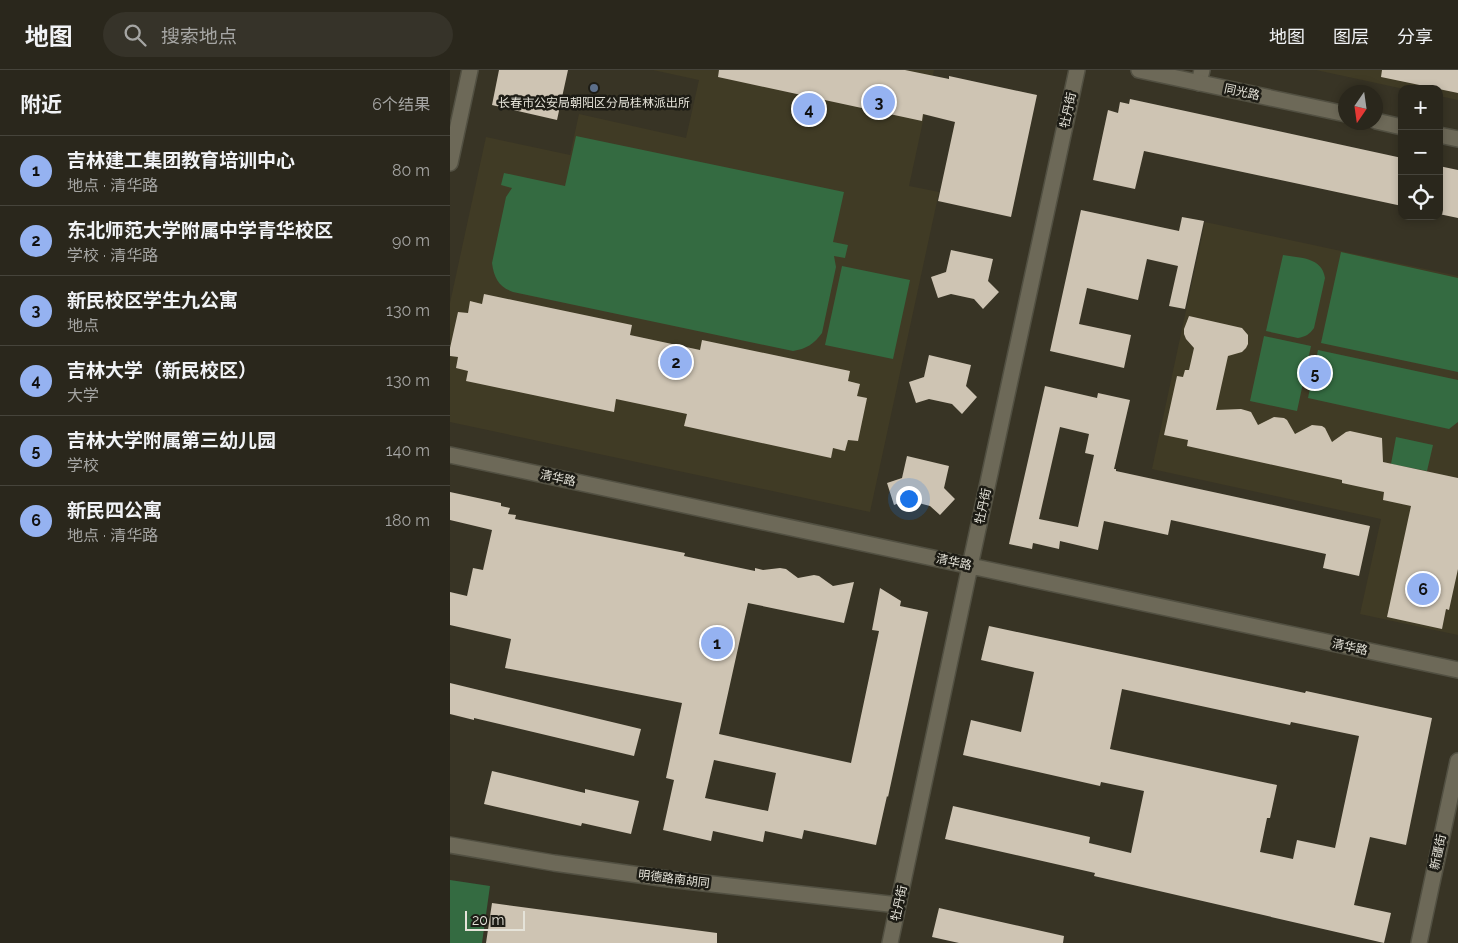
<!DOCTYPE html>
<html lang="zh">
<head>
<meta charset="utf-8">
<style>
	:root { --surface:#2a271c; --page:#363329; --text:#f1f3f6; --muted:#a5a5a3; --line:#46443b; --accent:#95b2f1 }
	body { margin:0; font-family:Raleway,"Noto Sans SC",sans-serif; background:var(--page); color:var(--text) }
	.controls { position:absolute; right:15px; top:15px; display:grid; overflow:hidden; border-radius:10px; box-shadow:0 2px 8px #0003 }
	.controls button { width:45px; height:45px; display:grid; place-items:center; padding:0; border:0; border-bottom:1px solid var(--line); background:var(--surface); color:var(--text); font:25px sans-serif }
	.compass { position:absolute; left:888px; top:15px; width:45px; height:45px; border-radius:50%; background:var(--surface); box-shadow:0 2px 8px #0003; rotate:193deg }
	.scale { position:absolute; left:15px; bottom:12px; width:60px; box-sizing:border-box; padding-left:5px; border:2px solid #e5e3d9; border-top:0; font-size:14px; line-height:18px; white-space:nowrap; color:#e5e3d9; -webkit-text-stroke:4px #1d1c15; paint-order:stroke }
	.you { position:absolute; left:458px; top:428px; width:18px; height:18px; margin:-12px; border:4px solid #fff; border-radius:50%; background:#1a73e8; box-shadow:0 0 0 8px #1a73e833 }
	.badge { display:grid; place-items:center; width:32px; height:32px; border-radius:50%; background:var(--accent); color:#111; font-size:16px; font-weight:700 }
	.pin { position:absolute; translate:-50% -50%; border:2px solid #fff; box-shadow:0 1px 5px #0006 }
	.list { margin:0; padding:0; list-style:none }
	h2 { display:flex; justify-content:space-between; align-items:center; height:65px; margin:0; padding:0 20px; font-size:21px }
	h2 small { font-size:16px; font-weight:400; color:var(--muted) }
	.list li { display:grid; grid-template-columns:32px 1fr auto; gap:15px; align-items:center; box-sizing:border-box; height:70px; padding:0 20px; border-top:1px solid var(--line) }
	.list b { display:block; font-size:19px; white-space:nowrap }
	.list p { margin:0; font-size:16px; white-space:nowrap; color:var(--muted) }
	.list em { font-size:16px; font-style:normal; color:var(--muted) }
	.icon { flex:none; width:28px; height:28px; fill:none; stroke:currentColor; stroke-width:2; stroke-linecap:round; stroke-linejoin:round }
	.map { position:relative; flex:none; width:1008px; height:873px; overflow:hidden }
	header { display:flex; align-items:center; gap:30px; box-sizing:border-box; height:70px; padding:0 25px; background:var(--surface); border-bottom:1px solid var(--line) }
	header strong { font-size:24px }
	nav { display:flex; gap:28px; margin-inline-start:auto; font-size:18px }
	.search { width:350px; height:45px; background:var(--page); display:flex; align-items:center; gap:12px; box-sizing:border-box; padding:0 18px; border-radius:28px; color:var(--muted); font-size:19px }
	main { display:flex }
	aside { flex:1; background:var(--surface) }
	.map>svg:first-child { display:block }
</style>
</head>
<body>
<header>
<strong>地图</strong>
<div class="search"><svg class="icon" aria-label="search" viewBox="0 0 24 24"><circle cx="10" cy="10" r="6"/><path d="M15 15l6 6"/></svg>搜索地点</div>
<nav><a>地图</a><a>图层</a><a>分享</a></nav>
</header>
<main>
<aside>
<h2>附近<small>6个结果</small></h2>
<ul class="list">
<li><span class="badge">1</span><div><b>吉林建工集团教育培训中心</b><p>地点 · 清华路</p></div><em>80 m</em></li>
<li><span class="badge">2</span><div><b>东北师范大学附属中学青华校区</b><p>学校 · 清华路</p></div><em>90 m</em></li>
<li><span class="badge">3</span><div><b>新民校区学生九公寓</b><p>地点</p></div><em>130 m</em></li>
<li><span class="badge">4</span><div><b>吉林大学（新民校区）</b><p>大学</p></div><em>130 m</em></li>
<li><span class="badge">5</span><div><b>吉林大学附属第三幼儿园</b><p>学校</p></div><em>140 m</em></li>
<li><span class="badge">6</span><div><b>新民四公寓</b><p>地点 · 清华路</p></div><em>180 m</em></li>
</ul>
</aside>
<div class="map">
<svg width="1008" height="873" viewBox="0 0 1008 873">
	<rect width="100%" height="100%" fill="#383425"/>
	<!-- built -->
	<path fill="#403b25" d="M203,0H484L459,116L489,122L420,442L0,352V233L36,67L120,85L129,44L236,68L249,10Z
		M866,0H1008V30L989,26V19H954Z
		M755,152L1008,206V565L910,544L931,449L702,399Z"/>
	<!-- green -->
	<path fill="#346b41" d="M126,66L394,122L383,172L398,175L395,188L384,186L386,197L372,263C364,274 356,279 343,281L63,222C49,217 44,208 42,193L56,127L62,118L51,115L54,103L115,116Z
		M891,182L1008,208V302L871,273Z
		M833,185C850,188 872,187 875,208L864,258C860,264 855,267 848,268L816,261Z
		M392,196L460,210L443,289L375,275Z
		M814,266L861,276L847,341L800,331Z
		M868,280L1008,310V352L999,359L858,328Z
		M946,367L983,375L977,401L941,394Z
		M0,810L40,816L32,873H0Z"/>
	<!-- building -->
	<path fill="#cec4b3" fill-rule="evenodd" d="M49,0H118L107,50L42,35Z
		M269,0H455L499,9V6L587,25L561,147L488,131L505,52L473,44L472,51L268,7Z
		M932,0H1008V23L931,7Z
		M680,29L952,88V136L694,81L685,119L643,110L658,40L668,43L670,32L679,34Z
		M989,96L1008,100V148L989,144Z
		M631,140L729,161L732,147L754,151L735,239L719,236L728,196L697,189L688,230L637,218L629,254L681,265L674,298L600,281Z
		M501,180L543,189L538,211L549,222L533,239L524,229L501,224L488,228L481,207L496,202Z
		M34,224L182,255L180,265L250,280L252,270L400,301L398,311L410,314L407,326L417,328L408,371L398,370L395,381L383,378L381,388L234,356L237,344L166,329L164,342L16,311L18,301L6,298L8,287L0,286V278L8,242L18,243L20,231L32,234Z
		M739,246L792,258L798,265V274L796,278L792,282L778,286L766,340L791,339L798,341L801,342L808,355L824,347L834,348L837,350L845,364L862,355L872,356L875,358L882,372L896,362L900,361L932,368L933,392L1008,408V499L999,540L996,539L992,559L937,547L961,436L933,430L934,422L892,413V410L737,376L738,370L714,365L727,306L733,307L735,300H739L744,278L736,269L734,264V259Z
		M479,285L521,295L516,316L527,327L512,344L502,334L479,329L466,333L459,312L474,307Z
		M595,316L647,328L648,323L680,330L664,399H666V401L920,456L909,506L873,498L876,484L721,450L718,465L654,451L648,480L610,471L609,479L583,473L582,479L559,474ZM610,357L639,364L635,383L644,385L628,457L589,449Z
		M457,386L499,396L494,418L505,429L490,445L480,436L457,430L444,435L437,413L452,408Z
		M0,422L51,433V436L60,438L58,444L66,445L65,449L235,483L234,486L305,501V498L313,500L330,498L336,499L348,508L364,505L369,506L383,516L404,512L394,553L298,533L269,664L401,693L429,561L422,560L430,518L451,531L450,536L478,542L438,727L437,726L426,775L354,760L352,769L315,761L313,772L263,761L261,771L213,760L224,710L216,708L232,633L55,598L61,569L0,555V522L17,526L23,498L33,500L42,460L0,450ZM264,690L326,703L318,741L255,728Z
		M539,556L855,623L856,621L982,648L956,775L920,767L904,835L941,843L934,873L644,806L645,803L495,769L503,736L640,767L639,773L681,783L694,721L651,712L650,716L513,685L521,650L571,662L584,602L531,590ZM672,619L840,655L841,652L909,666L885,778L847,770L843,789L810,782L817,748H820L827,715L660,679Z
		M0,613L191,659L184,686L24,648V650L0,644Z
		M42,701L135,723V719L189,731L181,764L132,753L131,756L34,734Z
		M42,833L267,863V873H36Z
		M489,838L614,866L613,873H509L482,867Z"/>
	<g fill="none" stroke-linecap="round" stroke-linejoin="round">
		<!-- minor casing -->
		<g stroke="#525042" stroke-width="18">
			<path id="minor" d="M749,13L752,0"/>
		</g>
		<!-- tertiary casing -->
		<g stroke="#525042" stroke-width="18">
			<path id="tertiary" d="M689,0L896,44
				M926,51L952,57
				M989,65L1008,69
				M0,93L20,0
				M0,385L1008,600
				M0,775L104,793L218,809L448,835
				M440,873L520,496L627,0
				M969,873L1008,691"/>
		</g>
		<!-- minor -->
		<use href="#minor" stroke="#6d6958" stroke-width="15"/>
		<!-- tertiary -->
		<use href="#tertiary" stroke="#6d6958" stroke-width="15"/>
	</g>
	<!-- markers -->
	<circle fill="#5c6f8a" stroke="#1d1c15" stroke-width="2" cx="144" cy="18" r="5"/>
	<g text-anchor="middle" stroke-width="5" stroke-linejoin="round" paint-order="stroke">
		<!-- street labels -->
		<g font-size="12" fill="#e5e3d9" stroke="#1d1c15">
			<text transform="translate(792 22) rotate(12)" y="4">同光路</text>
			<text transform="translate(618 40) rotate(-78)" y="4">牡丹街</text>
			<text transform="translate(108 408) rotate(12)" y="4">清华路</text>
			<text transform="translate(533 436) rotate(-78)" y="4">牡丹街</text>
			<text transform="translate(504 492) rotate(12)" y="4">清华路</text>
			<text transform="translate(900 577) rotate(12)" y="4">清华路</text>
			<text transform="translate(988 782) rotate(-78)" y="4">新疆街</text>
			<text transform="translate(224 809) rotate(7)" y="4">明德路南胡同</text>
			<text transform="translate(449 833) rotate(-78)" y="4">牡丹街</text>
		</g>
		<!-- poi labels -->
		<g font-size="12" fill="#e5e3d9" stroke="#1d1c15">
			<text x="144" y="37">长春市公安局朝阳区分局桂林派出所</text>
		</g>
	</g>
</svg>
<div class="controls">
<button>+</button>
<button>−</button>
<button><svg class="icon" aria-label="locate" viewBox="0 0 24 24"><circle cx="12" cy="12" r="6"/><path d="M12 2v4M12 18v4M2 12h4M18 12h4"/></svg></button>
</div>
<svg class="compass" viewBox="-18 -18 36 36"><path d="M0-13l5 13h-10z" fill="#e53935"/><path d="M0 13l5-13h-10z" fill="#a5a5a3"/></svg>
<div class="scale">20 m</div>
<div class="you"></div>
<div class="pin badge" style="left:267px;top:573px">1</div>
<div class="pin badge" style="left:226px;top:292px">2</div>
<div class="pin badge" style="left:429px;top:32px">3</div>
<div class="pin badge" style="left:359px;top:39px">4</div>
<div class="pin badge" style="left:865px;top:303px">5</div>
<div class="pin badge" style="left:973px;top:519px">6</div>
</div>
</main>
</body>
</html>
